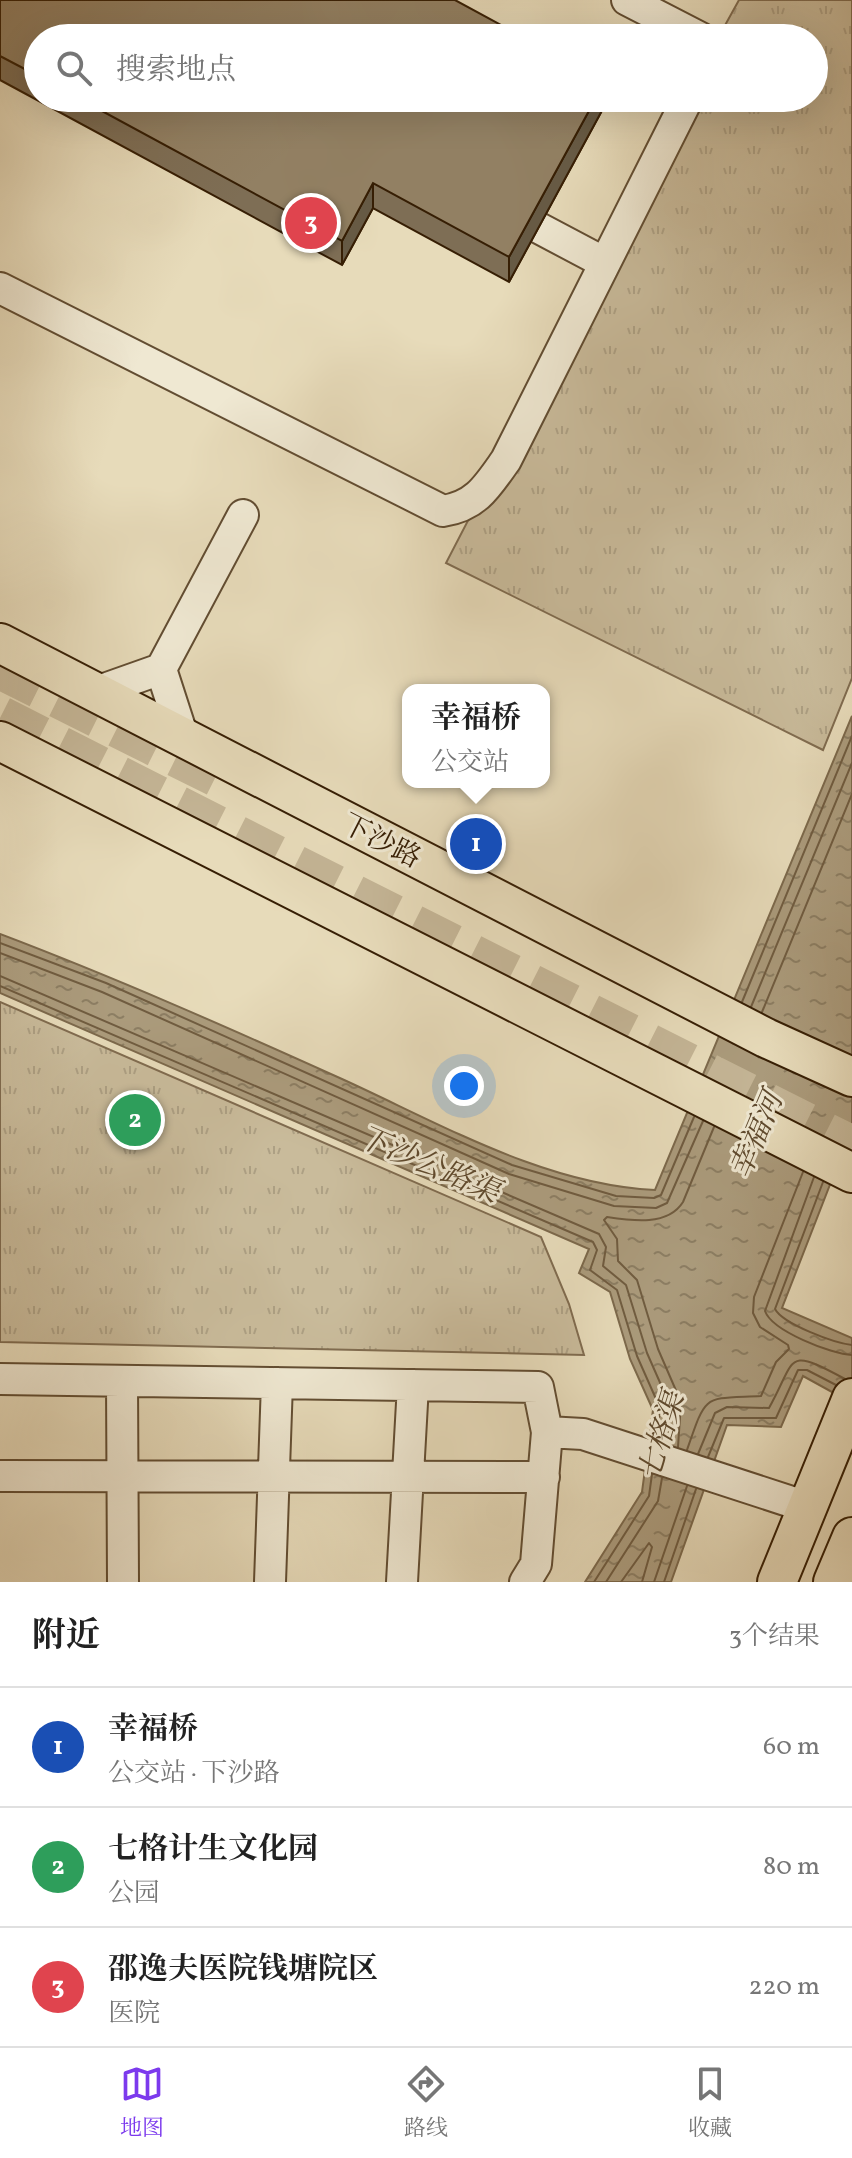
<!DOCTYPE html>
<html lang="zh">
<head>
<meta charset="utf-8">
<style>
	:root { --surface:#fff; --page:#f2f2f2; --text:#222; --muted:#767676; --line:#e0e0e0; --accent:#7c3aed }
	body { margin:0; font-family:Vollkorn,"Noto Serif SC",serif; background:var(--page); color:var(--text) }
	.you { position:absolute; left:464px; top:1086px; width:28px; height:28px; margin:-20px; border:6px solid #fff; border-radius:50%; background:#1a73e8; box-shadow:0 0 0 12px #1a73e833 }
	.badge { display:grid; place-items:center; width:52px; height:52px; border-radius:50%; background:var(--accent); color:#fff; font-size:26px; font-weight:700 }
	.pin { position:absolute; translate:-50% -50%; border:4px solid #fff; box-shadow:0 2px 8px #0006 }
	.popup { position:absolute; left:402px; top:684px; width:148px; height:104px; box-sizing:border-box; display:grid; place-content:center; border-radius:16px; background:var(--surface); filter:drop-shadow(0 2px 6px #0005); font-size:26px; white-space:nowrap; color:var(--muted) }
	.popup b { font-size:30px; color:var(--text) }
	.popup::after { content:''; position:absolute; left:50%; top:100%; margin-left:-16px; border:16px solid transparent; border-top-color:var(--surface) }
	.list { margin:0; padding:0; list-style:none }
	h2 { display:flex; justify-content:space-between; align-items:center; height:104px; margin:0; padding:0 32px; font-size:34px }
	h2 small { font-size:26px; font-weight:400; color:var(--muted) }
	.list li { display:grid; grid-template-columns:52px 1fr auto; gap:24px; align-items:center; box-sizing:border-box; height:120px; padding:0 32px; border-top:2px solid var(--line) }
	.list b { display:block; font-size:30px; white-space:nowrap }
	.list p { margin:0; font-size:26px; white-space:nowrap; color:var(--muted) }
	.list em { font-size:26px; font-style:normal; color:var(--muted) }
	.icon { flex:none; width:44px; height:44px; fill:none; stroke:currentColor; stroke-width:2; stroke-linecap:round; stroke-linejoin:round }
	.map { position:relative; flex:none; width:852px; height:1582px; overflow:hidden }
	.search { position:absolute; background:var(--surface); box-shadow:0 8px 32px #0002; left:24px; right:24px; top:24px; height:88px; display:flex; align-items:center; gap:20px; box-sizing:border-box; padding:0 28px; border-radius:44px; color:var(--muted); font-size:30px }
	.sheet { height:464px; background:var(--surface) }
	nav { display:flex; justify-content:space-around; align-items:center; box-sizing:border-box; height:112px; border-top:2px solid var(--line); background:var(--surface); font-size:22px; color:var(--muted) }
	nav a { display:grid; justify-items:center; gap:4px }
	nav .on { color:var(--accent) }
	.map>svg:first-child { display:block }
</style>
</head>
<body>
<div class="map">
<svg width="852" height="1582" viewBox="0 0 852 1582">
	<defs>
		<pattern id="grass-tufts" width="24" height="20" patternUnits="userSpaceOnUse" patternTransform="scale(2)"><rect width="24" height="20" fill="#c9bb9b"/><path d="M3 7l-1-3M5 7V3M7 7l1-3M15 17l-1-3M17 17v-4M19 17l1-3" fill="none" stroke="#ada084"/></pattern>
		<pattern id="water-ripples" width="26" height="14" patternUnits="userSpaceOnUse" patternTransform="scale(2)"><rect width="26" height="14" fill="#ab9b7c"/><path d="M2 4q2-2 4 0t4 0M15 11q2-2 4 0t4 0" fill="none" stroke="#8c7e63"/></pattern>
	</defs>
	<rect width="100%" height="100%" fill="#e7dbba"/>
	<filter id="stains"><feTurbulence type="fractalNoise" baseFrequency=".0025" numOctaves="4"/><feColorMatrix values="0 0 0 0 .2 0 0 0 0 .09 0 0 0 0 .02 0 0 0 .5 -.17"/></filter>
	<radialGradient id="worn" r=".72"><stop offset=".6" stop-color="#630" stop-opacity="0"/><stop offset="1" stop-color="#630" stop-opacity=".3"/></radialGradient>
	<!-- grass -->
	<path fill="url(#grass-tufts)" stroke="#806c50" stroke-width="2" d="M739,0H852V678L823,750L446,563L687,98H814V38H718Z
		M0,1002L541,1237L569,1304L584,1355L0,1342Z"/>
	<!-- water -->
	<path fill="url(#water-ripples)" stroke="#7c694c" stroke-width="2" d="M852,716V1128L782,1308L852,1338V1403L803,1376L781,1427L727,1425L671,1582H585L642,1492L653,1410L630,1359L610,1292L579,1273L589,1249L0,993V934C116,978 229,1028 342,1079C441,1124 545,1185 655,1190Z"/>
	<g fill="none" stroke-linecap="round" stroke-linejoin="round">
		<!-- shore -->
		<path stroke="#705c40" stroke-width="2" d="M0,943L106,983L512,1165L616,1196L654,1198L661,1195L694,1117
			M0,953L102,992L509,1174L614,1206L656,1208L667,1203L703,1121
			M0,976L599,1234L606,1247L603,1266L626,1285L647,1353L669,1403L667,1443
			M0,986L593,1242L597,1250L590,1270L617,1290L637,1356L660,1408L657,1440
			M742,1002L852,736
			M751,1007L852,763
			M762,1012L852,794
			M814,1177L765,1311C772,1331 831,1354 852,1355
			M823,1182L775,1309C783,1324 834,1343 852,1345
			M678,1447L681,1402L658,1349L637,1280L618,1261L617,1239L604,1220L607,1217C633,1221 668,1226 683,1202L714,1127
			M687,1450C707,1392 703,1399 761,1396L776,1362L789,1349L788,1345L760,1327L753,1313L754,1297L803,1172
			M698,1454L715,1413L727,1407L769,1408C797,1358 784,1346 845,1379
			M708,1457L724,1418H776L798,1370H807L836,1385
			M594,1582L649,1496L652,1474
			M606,1582L658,1501L662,1478
			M621,1582L649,1543L652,1547L642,1582
			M654,1582L687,1486
			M664,1582L696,1489"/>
		<!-- highway-tunnel -->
		<path stroke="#c4b596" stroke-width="44" stroke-dasharray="44 22" stroke-linecap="butt" d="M0,667L227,780
			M0,718L852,1148"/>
		<!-- minor casing -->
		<g stroke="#624d32" stroke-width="34">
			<path id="minor" d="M627,0L701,38
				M503,209L605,263
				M0,288L443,511C476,506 487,487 506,460L688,98
				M161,669L183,737
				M96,692L161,669L243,515
				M0,1379L538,1387L547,1432L536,1564L525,1582
				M122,1381L123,1582
				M547,1432L583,1434L807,1507
				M0,1476L544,1477
				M270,1582L277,1383
				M402,1582L413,1385"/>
		</g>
		<!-- major casing -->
		<g stroke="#361e04" stroke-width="42">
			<path id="major" d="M0,643L766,1038L852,1077
				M0,741L852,1173
				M777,1582L852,1398
				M833,1582L852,1537"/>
		</g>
		<!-- minor -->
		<use href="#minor" stroke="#efe8d2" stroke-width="30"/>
		<!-- major -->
		<use href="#major" stroke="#e7dbba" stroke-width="38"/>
	</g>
	<!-- wall -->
	<path fill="#7e6e55" stroke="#361e04" stroke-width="2" d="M0,0L38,38V98H605V105L509,282L373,208L342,265L0,80Z"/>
	<!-- shaded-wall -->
	<path fill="#665a45" stroke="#361e04" stroke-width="2" d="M596,98H605V105L509,282V257Z
		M373,183V208L342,265V241Z"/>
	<!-- building -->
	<path fill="#928063" stroke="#361e04" stroke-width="2" d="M0,0H455L525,38H38V76L0,56Z
		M78,98H596L509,257L373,183L342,241Z"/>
	<g text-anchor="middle" stroke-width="6" stroke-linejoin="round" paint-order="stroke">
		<!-- street labels -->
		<g font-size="28" fill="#361e04" stroke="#efe8d2">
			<text transform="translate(382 840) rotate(27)" y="10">下沙路</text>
		</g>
		<!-- water labels -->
		<g font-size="30" font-style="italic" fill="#5f4a2e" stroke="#efe8d2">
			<text transform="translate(756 1135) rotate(-67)" y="10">幸福河</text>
			<text transform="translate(429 1164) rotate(23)" y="10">下沙公路渠</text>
			<text transform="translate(661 1436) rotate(-73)" y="10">七格渠</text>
		</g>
	</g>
	<rect width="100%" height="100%" filter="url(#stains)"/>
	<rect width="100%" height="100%" fill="url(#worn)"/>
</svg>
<div class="you"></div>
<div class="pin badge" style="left:476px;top:844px;background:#1a4fb4">1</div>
<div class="popup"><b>幸福桥</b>公交站</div>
<div class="pin badge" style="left:135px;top:1120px;background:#2e9e5b">2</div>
<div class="pin badge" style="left:311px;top:223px;background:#e0444e">3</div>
<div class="search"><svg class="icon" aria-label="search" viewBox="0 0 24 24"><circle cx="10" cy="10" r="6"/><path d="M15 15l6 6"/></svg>搜索地点</div>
</div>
<section class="sheet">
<h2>附近<small>3个结果</small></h2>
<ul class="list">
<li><span class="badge" style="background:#1a4fb4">1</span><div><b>幸福桥</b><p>公交站 · 下沙路</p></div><em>60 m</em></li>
<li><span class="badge" style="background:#2e9e5b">2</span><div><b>七格计生文化园</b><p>公园</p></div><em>80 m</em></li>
<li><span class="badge" style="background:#e0444e">3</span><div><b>邵逸夫医院钱塘院区</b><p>医院</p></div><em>220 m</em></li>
</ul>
</section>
<nav>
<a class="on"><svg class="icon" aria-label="map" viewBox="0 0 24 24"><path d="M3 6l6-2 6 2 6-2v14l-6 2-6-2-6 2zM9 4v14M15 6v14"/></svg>地图</a>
<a><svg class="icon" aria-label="directions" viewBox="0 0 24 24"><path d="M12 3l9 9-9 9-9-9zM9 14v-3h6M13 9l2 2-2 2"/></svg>路线</a>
<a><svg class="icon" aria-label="saved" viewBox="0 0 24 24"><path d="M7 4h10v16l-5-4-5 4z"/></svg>收藏</a>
</nav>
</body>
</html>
